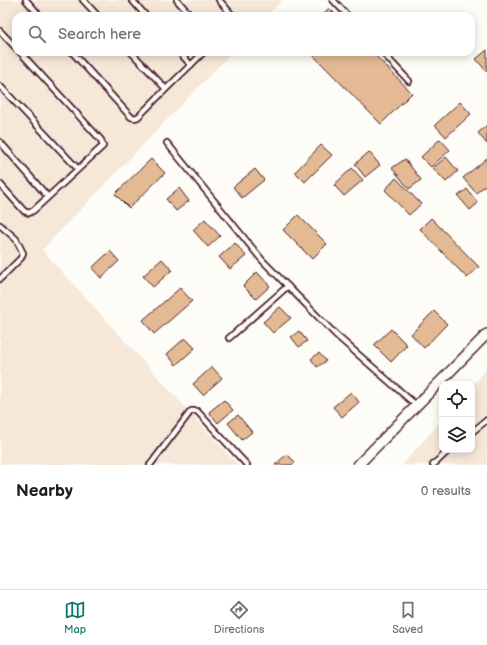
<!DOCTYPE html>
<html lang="en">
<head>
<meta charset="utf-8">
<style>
	:root { --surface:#fff; --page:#f6f6f6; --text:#202124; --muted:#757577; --line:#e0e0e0; --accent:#0f766e }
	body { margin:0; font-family:"Balsamiq Sans",sans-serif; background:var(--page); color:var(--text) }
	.controls { position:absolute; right:12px; bottom:12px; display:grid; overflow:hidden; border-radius:8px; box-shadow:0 2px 10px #0003 }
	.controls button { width:36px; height:36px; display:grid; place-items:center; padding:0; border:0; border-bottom:1px solid var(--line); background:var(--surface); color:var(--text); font:20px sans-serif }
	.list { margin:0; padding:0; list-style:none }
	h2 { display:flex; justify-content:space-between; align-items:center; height:52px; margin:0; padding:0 16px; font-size:17px }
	h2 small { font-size:13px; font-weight:400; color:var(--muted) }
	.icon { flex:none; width:22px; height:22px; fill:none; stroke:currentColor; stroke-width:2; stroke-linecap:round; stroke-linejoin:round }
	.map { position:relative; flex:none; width:487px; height:465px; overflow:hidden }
	.search { position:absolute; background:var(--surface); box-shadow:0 2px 10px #0003; left:12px; right:12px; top:12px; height:44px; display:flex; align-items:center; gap:10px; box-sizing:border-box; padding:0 14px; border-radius:12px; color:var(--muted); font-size:15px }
	.sheet { height:124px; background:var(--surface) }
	nav { display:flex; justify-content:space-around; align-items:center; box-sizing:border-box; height:56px; border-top:1px solid var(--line); background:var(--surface); font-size:11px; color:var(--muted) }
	nav a { display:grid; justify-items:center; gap:2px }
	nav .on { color:var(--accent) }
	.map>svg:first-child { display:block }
</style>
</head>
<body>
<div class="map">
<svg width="487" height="465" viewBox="0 0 487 465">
	<rect width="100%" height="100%" fill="#fdfcf7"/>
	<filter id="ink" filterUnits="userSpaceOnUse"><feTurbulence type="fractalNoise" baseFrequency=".025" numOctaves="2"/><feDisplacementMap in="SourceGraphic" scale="8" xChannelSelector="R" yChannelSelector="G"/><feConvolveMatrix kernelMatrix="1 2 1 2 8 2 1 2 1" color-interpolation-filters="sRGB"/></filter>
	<g filter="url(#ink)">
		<!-- built -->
		<path fill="#f6e8d9" d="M0,0H282L267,16H16V52H232L42,250L238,465H0Z
			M487,369V465H402L442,420V450H472V386Z"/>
		<!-- building -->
		<path fill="#e4ba94" stroke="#4a1f2b" d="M329,8L337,16H322Z
			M487,50V72L476,59Z
			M310,52H372L412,93L381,124Z
			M460,102L471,114L446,137L435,125Z
			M487,125V144L478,133Z
			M440,139L450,150L431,167L421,157Z
			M321,145L332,155L305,182L295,172Z
			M369,152L380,165L365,177L355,164Z
			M446,157L458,171L446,182L433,168Z
			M487,158V184L476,193L463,178Z
			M151,159L165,173L129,208L115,194Z
			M405,159L421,180L409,189L392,168Z
			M352,168L363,180L344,196L334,185Z
			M255,169L264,180L242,198L233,187Z
			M396,178L421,204L409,215L385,190Z
			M179,188L189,201L176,211L166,199Z
			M467,189L478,203L470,210L458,196Z
			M298,215L327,244L312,259L283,230Z
			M431,218L479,267L467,278L420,229Z
			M205,219L220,236L208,247L193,230Z
			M235,243L246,256L230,269L219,257Z
			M110,251L119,261L101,278L92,268Z
			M162,259L172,270L153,287L143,276Z
			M257,272L270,286L256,299L243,286Z
			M180,288L192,301L154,334L143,320Z
			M280,307L291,318L273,333L263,322Z
			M434,311L447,324L424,348L411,334Z
			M391,329L407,345L391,362L374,345Z
			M299,331L307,341L299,347L291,337Z
			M185,338L195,348L176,365L167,354Z
			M319,353L326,361L317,367L311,359Z
			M212,367L222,378L203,395L193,384Z
			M351,392L359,402L342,417L333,407Z
			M224,400L233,410L218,423L209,412Z
			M238,415L252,432L242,440L228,423Z
			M287,454L295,462L293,465H275Z"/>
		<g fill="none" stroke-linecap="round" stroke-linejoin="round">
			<!-- lane casing -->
			<g stroke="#4a1f2b" stroke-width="8">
				<path id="lane" d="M26,0L40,16
					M83,0L98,16
					M132,0L146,16
					M177,0L191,16
					M219,0L233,16
					M333,0L348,16
					M0,31L16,48
					M72,52L131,117L134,118L138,117L166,89
					M131,52L166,89L204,52
					M179,52L191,65
					M382,52L409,81
					M0,86L78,169
					M0,142L48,197
					M167,143L262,260L336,335L417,406
					M0,184L24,211L29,213L34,210L103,146L101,140L20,52
					M0,225L16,239L23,253L21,258L0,279
					M229,338L288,286
					M472,432L487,420
					M150,465L191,411H197L247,465
					M433,465L449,450"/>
			</g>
			<!-- street casing -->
			<g stroke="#4a1f2b" stroke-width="12">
				<path id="street" d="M358,465L487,334"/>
			</g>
			<!-- lane -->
			<use href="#lane" stroke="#fdfcf7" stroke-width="4.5"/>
			<!-- street -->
			<use href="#street" stroke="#fdfcf7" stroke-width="9"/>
		</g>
	</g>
</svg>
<div class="controls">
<button><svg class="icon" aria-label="locate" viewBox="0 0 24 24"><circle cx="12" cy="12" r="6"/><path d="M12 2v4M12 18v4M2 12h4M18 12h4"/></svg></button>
<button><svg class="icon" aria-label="layers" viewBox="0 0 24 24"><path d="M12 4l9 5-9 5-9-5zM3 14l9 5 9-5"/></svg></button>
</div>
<div class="search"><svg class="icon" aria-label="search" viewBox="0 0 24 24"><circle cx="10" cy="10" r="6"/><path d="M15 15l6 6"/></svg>Search here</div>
</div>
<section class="sheet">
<h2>Nearby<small>0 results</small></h2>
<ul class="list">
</ul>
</section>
<nav>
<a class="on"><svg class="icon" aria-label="map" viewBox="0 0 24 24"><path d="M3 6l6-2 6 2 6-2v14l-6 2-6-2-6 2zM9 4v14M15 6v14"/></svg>Map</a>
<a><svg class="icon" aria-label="directions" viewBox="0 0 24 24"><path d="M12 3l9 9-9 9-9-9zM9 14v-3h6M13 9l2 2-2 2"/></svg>Directions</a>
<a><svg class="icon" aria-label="saved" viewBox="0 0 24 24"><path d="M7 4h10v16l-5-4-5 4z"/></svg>Saved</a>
</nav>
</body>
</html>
